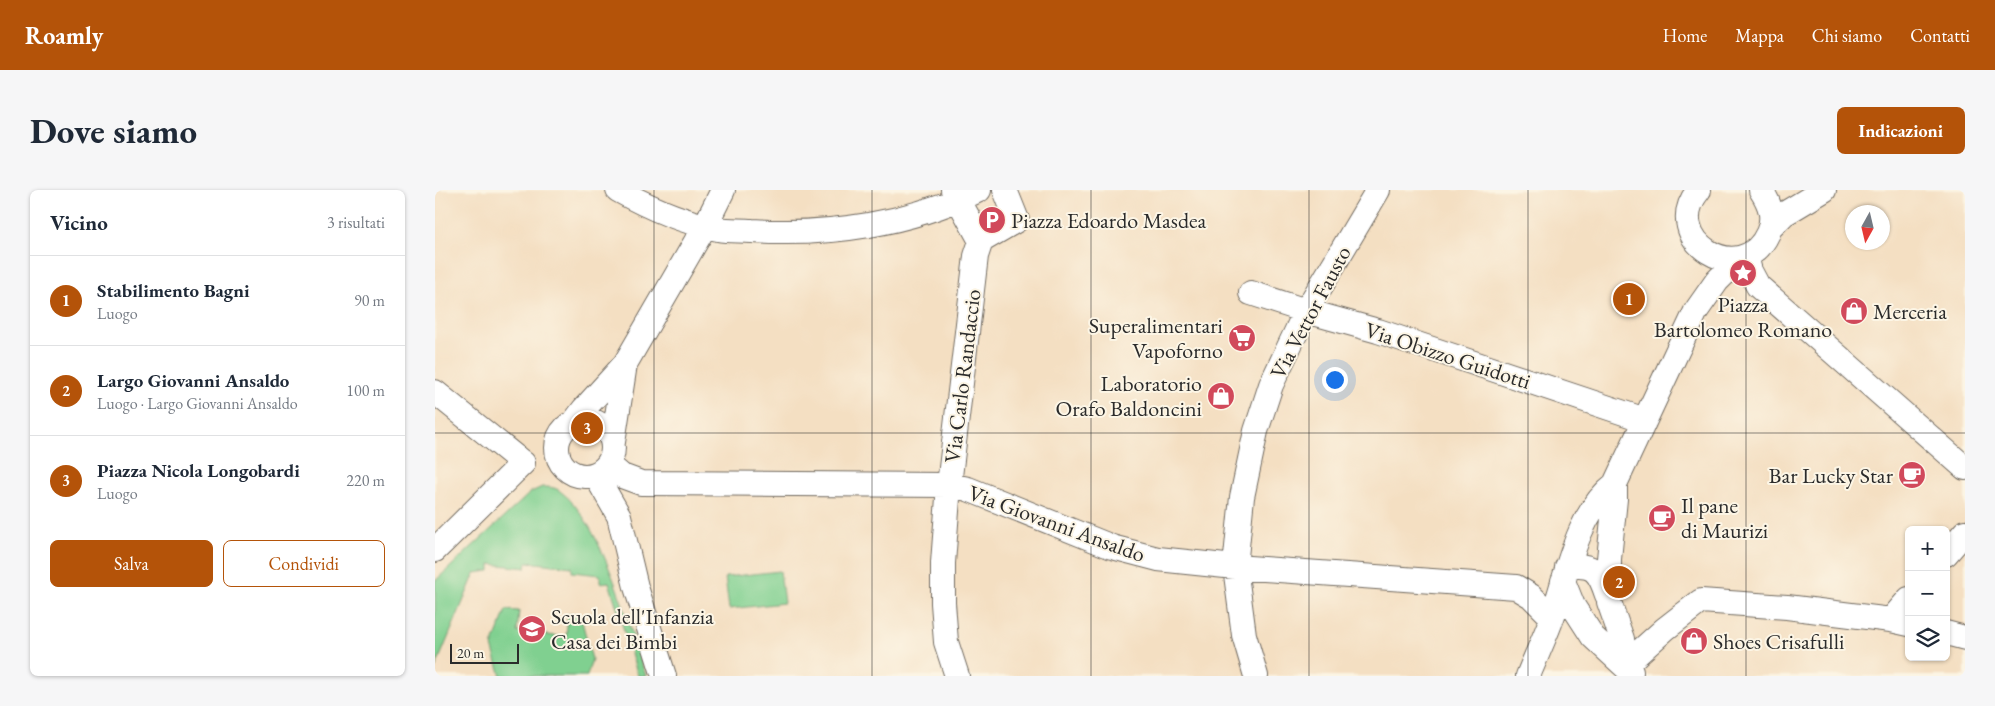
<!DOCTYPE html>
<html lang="it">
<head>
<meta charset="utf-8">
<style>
	:root { --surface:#fff; --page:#f6f6f7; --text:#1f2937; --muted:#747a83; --line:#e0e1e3; --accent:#b45309 }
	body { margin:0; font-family:"EB Garamond",serif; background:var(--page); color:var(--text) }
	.controls { position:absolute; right:15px; bottom:15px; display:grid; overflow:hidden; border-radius:8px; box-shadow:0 1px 4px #0004 }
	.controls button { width:45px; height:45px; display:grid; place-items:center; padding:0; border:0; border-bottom:1px solid var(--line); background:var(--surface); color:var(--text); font:25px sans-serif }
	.compass { position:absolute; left:1410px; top:15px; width:45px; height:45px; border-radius:50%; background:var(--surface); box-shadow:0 1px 4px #0004; rotate:188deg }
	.scale { position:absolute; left:15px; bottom:12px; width:69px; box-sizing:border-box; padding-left:5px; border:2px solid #2b2b2b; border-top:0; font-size:14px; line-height:18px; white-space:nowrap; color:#2b2b2b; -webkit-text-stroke:4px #fcf5e5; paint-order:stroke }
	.you { position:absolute; left:899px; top:189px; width:18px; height:18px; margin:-12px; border:4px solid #fff; border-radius:50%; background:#1a73e8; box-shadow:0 0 0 8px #1a73e833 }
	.badge { display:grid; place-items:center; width:32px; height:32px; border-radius:50%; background:var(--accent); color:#fff; font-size:16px; font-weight:700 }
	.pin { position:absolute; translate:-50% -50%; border:2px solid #fff; box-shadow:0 1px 5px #0006 }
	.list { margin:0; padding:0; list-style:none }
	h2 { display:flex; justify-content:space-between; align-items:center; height:65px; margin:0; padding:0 20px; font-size:21px }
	h2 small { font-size:16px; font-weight:400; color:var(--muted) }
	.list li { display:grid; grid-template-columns:32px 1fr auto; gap:15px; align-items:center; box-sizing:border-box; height:90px; padding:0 20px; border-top:1px solid var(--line) }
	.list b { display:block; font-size:19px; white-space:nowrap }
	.list p { margin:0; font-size:16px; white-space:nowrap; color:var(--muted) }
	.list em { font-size:16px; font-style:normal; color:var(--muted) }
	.actions { display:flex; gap:10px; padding:15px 20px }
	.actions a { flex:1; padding:11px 0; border:1px solid var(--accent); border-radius:8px; text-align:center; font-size:18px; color:var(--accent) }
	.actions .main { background:var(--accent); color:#fff }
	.icon { flex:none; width:28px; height:28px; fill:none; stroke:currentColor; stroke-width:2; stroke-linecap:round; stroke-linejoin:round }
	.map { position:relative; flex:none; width:1530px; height:486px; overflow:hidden; border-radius:8px }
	header { display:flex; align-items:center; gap:30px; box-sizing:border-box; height:70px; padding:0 25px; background:var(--accent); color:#fff }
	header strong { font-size:24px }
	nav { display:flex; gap:28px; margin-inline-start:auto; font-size:18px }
	.intro { display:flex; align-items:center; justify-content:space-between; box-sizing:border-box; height:120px; padding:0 30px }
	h1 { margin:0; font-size:35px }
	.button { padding:12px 22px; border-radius:8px; background:var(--accent); color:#fff; font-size:18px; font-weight:700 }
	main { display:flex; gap:30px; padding:0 30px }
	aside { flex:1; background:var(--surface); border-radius:8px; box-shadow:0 1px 4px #0004 }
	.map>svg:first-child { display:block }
</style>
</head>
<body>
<header>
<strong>Roamly</strong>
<nav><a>Home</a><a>Mappa</a><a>Chi siamo</a><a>Contatti</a></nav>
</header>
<div class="intro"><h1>Dove siamo</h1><a class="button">Indicazioni</a></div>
<main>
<aside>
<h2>Vicino<small>3 risultati</small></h2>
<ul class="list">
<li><span class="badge">1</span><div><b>Stabilimento Bagni</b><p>Luogo</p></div><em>90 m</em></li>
<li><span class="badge">2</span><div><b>Largo Giovanni Ansaldo</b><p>Luogo · Largo Giovanni Ansaldo</p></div><em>100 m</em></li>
<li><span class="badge">3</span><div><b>Piazza Nicola Longobardi</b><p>Luogo</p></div><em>220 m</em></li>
</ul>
<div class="actions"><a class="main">Salva</a><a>Condividi</a></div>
</aside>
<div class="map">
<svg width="1530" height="486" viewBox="0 0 1530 486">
	<rect width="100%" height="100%" fill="#fcf5e5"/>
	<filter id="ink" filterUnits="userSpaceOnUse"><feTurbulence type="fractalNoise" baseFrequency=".02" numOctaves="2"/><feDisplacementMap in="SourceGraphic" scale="10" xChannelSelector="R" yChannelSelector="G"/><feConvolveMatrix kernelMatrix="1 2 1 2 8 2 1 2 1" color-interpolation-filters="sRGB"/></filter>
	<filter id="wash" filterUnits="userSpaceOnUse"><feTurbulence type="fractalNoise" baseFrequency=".0096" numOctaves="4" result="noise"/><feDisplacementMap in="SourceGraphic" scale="20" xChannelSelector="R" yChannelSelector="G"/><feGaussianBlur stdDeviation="1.12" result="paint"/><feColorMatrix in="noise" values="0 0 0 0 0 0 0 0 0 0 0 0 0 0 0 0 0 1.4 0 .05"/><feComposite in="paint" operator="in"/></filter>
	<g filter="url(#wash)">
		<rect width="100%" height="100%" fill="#f4dfc2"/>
		<!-- green -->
		<path fill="#80d090" stroke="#567e5e" d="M107,297C114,297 120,297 125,301C167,331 194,437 211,486H203L174,392L165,393V385L137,382V377L92,372L91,378L55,374V381L40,383L0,479V391L96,302Z
			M345,381L349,413L294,419L290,387Z
			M71,420L84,421L82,442L131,447L133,424H145L157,469L152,486H66L57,456Z"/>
	</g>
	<g filter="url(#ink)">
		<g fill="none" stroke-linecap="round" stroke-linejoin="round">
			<!-- minor casing -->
			<g stroke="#716a60" stroke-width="26">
				<path id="minor" d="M183,0C213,17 248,32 283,39C294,41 306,40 317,41C394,46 474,34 544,0
					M518,0L546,51L541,66L514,295L508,373V413L511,452L522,486
					M1264,0C1223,49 1307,101 1333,43C1340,27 1335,14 1326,0
					M1335,38L1349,24L1389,0
					M546,51L582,30L570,0
					M1311,66L1315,81L1323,96L1530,278
					M816,103L871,121L943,141L1210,230
					M0,202L88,273
					M122 258a28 28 0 1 1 56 0a28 28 0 1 1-56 0Z
					M140,231L149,219L190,174L270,36L288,0
					M178,252L190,174
					M173,274L187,286L206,293L514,295L533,299L677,357L723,369L800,377L1081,397L1096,406L1117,427
					M160,284L184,326L201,397L229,486
					M1180,294V309L1174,369V412L1187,449L1190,475
					M0,360L88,273
					M1511,364L1530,342
					M1132,377C1159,373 1164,381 1172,405
					M1128,391L1138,416L1158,447L1196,482
					M1456,430L1474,409
					M1511,443L1530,448
					M1190,475L1230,439L1266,411L1352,417L1456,430L1474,434
					M821,486L809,445L800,377L807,307L821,241L836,195L871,121L943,0
					M1093,486C1101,466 1111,445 1118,425C1132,383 1143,322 1180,294L1261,121L1282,91L1305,68"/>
			</g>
			<!-- minor -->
			<use href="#minor" stroke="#fff" stroke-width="24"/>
		</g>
	</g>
	<!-- grid -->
	<path fill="none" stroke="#2b2b2b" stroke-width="1" stroke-opacity="0.55" d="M219,0V486M437,0V486M656,0V486M874,0V486M1093,0V486M1311,0V486M0,243H1530"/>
	<!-- icons -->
	<defs>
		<g id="parking-disc" transform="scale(1.4375)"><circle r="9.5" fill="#d1495b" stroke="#fcf5e5"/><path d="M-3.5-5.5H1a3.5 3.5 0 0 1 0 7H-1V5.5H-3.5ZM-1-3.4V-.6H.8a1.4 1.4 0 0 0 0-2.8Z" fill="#fff"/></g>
		<g id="sight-disc" transform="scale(1.4375)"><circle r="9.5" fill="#d1495b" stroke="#fcf5e5"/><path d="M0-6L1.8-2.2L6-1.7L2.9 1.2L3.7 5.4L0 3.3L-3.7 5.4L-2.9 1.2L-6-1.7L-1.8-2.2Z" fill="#fff"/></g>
		<g id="shop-disc" transform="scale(1.4375)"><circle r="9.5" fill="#d1495b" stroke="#fcf5e5"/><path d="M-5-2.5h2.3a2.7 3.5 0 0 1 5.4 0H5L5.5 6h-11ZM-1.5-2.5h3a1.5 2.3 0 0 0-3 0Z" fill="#fff"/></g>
		<g id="supermarket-disc" transform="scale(1.4375)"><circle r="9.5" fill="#d1495b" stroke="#fcf5e5"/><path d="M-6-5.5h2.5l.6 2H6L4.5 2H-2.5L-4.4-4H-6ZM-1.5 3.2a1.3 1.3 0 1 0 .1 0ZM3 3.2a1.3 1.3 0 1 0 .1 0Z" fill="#fff"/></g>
		<g id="cafe-disc" transform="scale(1.4375)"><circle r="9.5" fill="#d1495b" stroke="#fcf5e5"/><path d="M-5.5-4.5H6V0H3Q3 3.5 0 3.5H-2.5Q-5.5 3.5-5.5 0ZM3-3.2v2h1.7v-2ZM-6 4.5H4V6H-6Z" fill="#fff"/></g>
		<g id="school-disc" transform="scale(1.4375)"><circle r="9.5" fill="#d1495b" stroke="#fcf5e5"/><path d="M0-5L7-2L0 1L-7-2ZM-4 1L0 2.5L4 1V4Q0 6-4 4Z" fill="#fff"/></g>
	</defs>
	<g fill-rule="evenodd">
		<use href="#parking-disc" x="557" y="30"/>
		<use href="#sight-disc" x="1308" y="83"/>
		<use href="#shop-disc" x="1419" y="121"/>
		<use href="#supermarket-disc" x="807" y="148"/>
		<use href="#shop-disc" x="786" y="206"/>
		<use href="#cafe-disc" x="1477" y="285"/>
		<use href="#cafe-disc" x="1227" y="328"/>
		<use href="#school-disc" x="97" y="439"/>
		<use href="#shop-disc" x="1259" y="451"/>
	</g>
	<g text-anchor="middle" stroke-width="4" stroke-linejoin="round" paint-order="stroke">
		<!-- poi labels -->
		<g font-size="22" fill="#2b2b2b" stroke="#fcf5e5" text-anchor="start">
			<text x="576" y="38">Piazza Edoardo Masdea</text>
			<text x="1308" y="122" text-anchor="middle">Piazza<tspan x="1308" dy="25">Bartolomeo Romano</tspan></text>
			<text x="1438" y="129">Merceria</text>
			<text x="788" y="143" text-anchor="end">Superalimentari<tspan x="788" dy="25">Vapoforno</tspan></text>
			<text x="767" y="201" text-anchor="end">Laboratorio<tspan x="767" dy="25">Orafo Baldoncini</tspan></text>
			<text x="1458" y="293" text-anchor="end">Bar Lucky Star</text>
			<text x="1246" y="323">Il pane<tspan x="1246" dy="25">di Maurizi</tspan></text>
			<text x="116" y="434">Scuola dell'Infanzia<tspan x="116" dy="25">Casa dei Bimbi</tspan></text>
			<text x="1278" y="459">Shoes Crisafulli</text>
		</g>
		<!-- street labels -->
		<g font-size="22" fill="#2b2b2b" stroke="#fcf5e5">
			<text transform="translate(875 122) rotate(-62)" y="8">Via Vettor Fausto</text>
			<text transform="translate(1013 165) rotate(18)" y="8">Via Obizzo Guidotti</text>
			<text transform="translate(527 186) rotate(-83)" y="8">Via Carlo Randaccio</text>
			<text transform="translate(622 333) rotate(20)" y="8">Via Giovanni Ansaldo</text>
		</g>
	</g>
</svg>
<div class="controls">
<button>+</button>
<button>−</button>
<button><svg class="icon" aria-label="layers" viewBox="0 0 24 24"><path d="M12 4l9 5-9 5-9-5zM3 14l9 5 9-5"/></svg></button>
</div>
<svg class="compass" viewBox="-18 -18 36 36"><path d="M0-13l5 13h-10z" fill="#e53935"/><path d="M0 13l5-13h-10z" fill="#747a83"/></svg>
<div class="scale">20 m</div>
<div class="you"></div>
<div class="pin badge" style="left:1194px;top:109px">1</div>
<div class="pin badge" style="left:1184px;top:392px">2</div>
<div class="pin badge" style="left:152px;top:238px">3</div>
</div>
</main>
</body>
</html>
